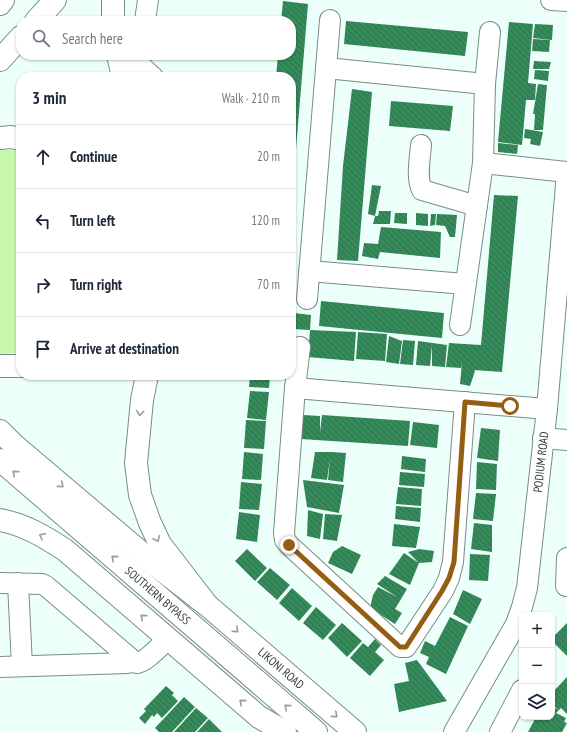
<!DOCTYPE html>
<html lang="en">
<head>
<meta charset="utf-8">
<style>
	:root { --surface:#fff; --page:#f2f2f3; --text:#1f2937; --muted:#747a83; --line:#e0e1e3 }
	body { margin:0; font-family:"PT Sans Narrow",sans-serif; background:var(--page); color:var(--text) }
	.controls { position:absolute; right:12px; bottom:12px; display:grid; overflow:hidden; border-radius:8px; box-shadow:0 1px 3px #0004 }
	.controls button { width:36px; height:36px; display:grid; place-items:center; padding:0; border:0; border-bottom:1px solid var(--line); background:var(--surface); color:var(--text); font:20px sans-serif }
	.stop { position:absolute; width:12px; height:12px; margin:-9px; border:3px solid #935e13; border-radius:50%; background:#fff }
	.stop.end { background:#935e13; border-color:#fff; box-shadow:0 1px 4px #0008 }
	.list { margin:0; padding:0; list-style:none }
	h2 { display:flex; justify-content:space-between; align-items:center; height:52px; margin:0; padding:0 16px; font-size:17px }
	h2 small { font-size:13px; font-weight:400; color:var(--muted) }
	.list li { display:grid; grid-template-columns:26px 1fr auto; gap:12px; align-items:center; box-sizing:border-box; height:64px; padding:0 16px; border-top:1px solid var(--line) }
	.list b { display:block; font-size:15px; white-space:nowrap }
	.list em { font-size:13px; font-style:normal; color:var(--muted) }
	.icon { flex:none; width:22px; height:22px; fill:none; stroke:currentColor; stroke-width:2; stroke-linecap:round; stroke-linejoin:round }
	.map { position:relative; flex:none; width:567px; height:732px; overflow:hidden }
	.search { position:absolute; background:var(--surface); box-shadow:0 1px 3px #0004; left:16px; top:16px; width:280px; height:44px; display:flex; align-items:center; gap:10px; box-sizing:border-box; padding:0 14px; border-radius:16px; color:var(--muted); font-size:15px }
	.panel { position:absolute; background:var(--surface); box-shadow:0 1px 3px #0004; left:16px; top:72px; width:280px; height:308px; border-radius:16px }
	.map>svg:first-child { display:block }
</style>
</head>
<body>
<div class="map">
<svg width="567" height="732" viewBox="0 0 567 732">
	<defs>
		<pattern id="building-back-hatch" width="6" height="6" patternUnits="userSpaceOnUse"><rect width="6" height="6" fill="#338b5a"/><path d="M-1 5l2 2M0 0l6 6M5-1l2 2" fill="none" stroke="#2c734b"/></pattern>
	</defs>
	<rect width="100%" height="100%" fill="#edfffa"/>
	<!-- green -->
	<path fill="#c7f7aa" d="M0,149L21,151V353L0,354Z"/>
	<!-- building -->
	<path fill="url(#building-back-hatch)" d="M283,1L308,4L294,173L291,172V77H276L278,55H291V21H281Z
		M346,21L468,32L465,56L344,44Z
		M509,22L533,24L528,83L536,84L535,100H526L522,145L498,142Z
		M535,24L553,25L552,40L533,38Z
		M533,39L550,40L549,52L532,51Z
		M534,61L551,62L549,69H533Z
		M535,70L549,71L548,81L534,79Z
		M538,84L547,85L543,130H534L535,114H533Z
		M352,89L372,92L358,261L337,260L343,166Z
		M391,101L453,106L450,131L389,126Z
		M525,129L543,132L540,146L530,144L531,139L524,138Z
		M498,143L518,145L517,154L498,152Z
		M291,176L294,177L292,197H291Z
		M372,185L381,186L375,216L368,214Z
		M494,195L518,196L502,372L474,370L475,371L470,386L460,384L462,362L461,368L446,367L449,343L481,345Z
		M379,211H391L390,224H373L375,216H378Z
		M395,213H407V224L394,223Z
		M416,213L428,214V226L416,225Z
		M431,214H436L435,225L430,226Z
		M437,214L457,215L455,237H450L445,226L436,225Z
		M381,227L441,232L440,258L380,252L378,259L362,256L364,243L378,244Z
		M321,301L444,313L442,338L319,326Z
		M294,313L311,315L310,330L292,329Z
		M310,330L356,332L354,361L308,357Z
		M358,332L387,334L385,361L356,359Z
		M389,336L402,341L399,364L386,362Z
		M403,340L415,341L413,365L400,364Z
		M418,341L447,345L445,367L432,366V345L430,366L416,365Z
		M250,375H270L269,388L249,387Z
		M250,391L269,392L266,420L247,418Z
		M303,415L320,416V432L322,415L410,421L408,446L301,439Z
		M246,420L266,421L264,449L244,448Z
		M413,422L439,425L437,448L410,445Z
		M481,428L500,430L498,461L477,458Z
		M244,452L263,454L261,480L242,479Z
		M315,452H331L346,453L343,482L328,480L330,459L327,480L311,478Z
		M402,456L426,459L425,472L401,469Z
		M477,462L497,464L496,490L476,489Z
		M400,472L425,474L424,487L399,485Z
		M303,480L344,485L339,513L307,507Z
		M241,482L262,484L259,510L239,509Z
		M398,487L422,489L421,506L396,504Z
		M476,493L496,494L493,521L473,519Z
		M396,506L421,508L420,522L395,519Z
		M308,510L323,514L320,539L307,536Z
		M239,512L260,515L257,542L236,539Z
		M325,514L342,515L337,541L323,539Z
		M474,523L492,525V552L471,549Z
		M394,524L420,527L416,548L392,546Z
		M342,546L361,555L352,574L328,563L333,552Z
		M247,549L267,568L255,581L235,561Z
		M419,549L434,551L432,562L419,563L408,552Z
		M404,553L419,563L410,585L389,574Z
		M470,554L490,555L488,581L469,580Z
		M270,568L290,585L277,600L257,582Z
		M385,576L407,589L395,609L402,613L395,624L370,608L373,595L378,587L397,597L377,584Z
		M292,588L312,606L299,621L279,603Z
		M463,590L482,599L470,624L453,614Z
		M316,607L336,625L323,640L303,623Z
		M450,617L468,626L446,674L426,664L429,657L420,653L425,641L435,646Z
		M342,623L362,641L347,657L328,638Z
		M567,623V656L552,641V638Z
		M375,639L381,645L375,652L384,660L370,676L350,658L363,643L368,647Z
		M417,660L447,701L399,712L394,684L409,681L405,663Z
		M567,677V714L561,708L559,710L552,704V693Z
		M166,686L174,693L172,695L178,701L162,718L157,713L154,717L152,715L145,724L139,718L146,711L144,709Z
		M184,697L195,707L172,732H159L155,728Z
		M552,706L559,710L556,713L566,718L564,722L567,723L562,732H528L536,717H552Z
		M196,708L208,718L195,732H174Z
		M209,719L222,732H197Z"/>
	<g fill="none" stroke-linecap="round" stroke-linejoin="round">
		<!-- minor casing -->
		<g stroke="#798d87" stroke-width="22">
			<g id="minor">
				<path d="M551,0L567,1"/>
				<path d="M145,21L148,0"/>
				<path d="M129,55L153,77"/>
				<path d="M326,68L485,84"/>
				<path d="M421,145C420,159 416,177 422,190L477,206"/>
				<path d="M483,163L485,84L490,32"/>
				<path d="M309,271L465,284"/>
				<path d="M307,299L330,20"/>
				<path d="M460,325L483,163L567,172"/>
				<path d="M300,347L295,388L284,533L285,540L289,545L400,647H406L443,591L449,578L453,562L465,402"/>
				<path d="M295,388L547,409"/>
				<path d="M543,438L567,440"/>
				<path d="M0,583L42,584L46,586L130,658L131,660L128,663L0,667"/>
				<path d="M18,583L22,666"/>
				<path d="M566,586L567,558"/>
				<path d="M130,661C132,662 134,663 137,663C146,662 161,645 168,639"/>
				<path id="s1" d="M454,732L516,624L522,607L527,588L547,409L567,173"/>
				<path d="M500,732L522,690"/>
			</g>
		</g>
		<!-- major casing -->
		<g stroke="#798d87" stroke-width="24">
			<g id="major">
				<path id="s2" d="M0,431L15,446L158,567L207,605L355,732"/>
				<path id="s3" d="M0,460L316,732"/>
			</g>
		</g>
		<!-- highway casing -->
		<g stroke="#798d87" stroke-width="24">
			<path id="highway" d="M0,4L3,0
				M36,21L55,0
				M113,21V0
				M118,55L123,77
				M0,60L21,37
				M0,138L11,137L21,139
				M0,366H21
				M147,375L142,400L136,463L140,495L150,523L160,544L207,605
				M0,520C24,524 45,537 65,550L259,717L285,732"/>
		</g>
		<!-- minor -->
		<use href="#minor" stroke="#fff" stroke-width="20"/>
		<!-- major -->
		<use href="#major" stroke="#fff" stroke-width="22"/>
		<!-- highway -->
		<use href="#highway" stroke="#fff" stroke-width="22"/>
	</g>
	<!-- one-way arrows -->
	<defs><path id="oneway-chevron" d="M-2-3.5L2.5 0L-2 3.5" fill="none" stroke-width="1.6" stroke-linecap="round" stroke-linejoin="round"/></defs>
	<g stroke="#999d9c">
		<use href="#oneway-chevron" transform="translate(140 413) rotate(96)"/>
		<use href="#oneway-chevron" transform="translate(15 473) rotate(-139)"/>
		<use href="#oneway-chevron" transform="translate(61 485) rotate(40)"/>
		<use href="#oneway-chevron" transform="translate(42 536) rotate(-152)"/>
		<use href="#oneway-chevron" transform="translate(157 539) rotate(64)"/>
		<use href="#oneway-chevron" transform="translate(114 558) rotate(-139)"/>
		<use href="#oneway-chevron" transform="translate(143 617) rotate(-139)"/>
		<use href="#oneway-chevron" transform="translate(236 630) rotate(41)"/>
		<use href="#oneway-chevron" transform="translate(242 702) rotate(-139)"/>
		<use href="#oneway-chevron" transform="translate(287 707) rotate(-139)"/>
		<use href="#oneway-chevron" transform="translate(335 715) rotate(41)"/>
	</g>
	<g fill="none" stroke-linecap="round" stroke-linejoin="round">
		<!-- route -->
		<path stroke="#935e13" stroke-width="5" d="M289,545L400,647H406L442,591L449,578L454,562L465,402L510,406"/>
	</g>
	<g text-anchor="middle" stroke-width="4" stroke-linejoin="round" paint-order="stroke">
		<!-- street labels -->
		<g font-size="12" fill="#333b39" stroke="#fff">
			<text dy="4" stroke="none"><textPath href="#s1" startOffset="289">PODIUM ROAD</textPath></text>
			<text dy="4" stroke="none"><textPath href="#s3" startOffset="208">SOUTHERN BYPASS</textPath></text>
			<text dy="4" stroke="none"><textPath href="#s2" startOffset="368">LIKONI ROAD</textPath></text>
		</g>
	</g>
</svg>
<div class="controls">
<button>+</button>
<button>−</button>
<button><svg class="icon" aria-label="layers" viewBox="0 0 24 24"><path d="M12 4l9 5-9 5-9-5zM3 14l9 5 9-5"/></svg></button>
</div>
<div class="stop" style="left:510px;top:406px"></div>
<div class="stop end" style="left:289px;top:545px"></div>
<div class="search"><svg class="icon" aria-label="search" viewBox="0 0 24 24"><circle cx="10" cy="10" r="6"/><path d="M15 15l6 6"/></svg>Search here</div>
<section class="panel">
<h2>3 min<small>Walk · 210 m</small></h2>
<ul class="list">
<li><svg class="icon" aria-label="ahead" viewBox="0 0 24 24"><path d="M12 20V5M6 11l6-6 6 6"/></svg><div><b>Continue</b></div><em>20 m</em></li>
<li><svg class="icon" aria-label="left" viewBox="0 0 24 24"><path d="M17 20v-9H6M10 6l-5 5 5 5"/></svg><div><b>Turn left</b></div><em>120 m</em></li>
<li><svg class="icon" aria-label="right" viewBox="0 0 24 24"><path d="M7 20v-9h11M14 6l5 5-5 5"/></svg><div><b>Turn right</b></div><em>70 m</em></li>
<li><svg class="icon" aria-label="arrive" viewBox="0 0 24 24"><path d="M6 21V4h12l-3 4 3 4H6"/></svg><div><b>Arrive at destination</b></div></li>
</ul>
</section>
</div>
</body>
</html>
